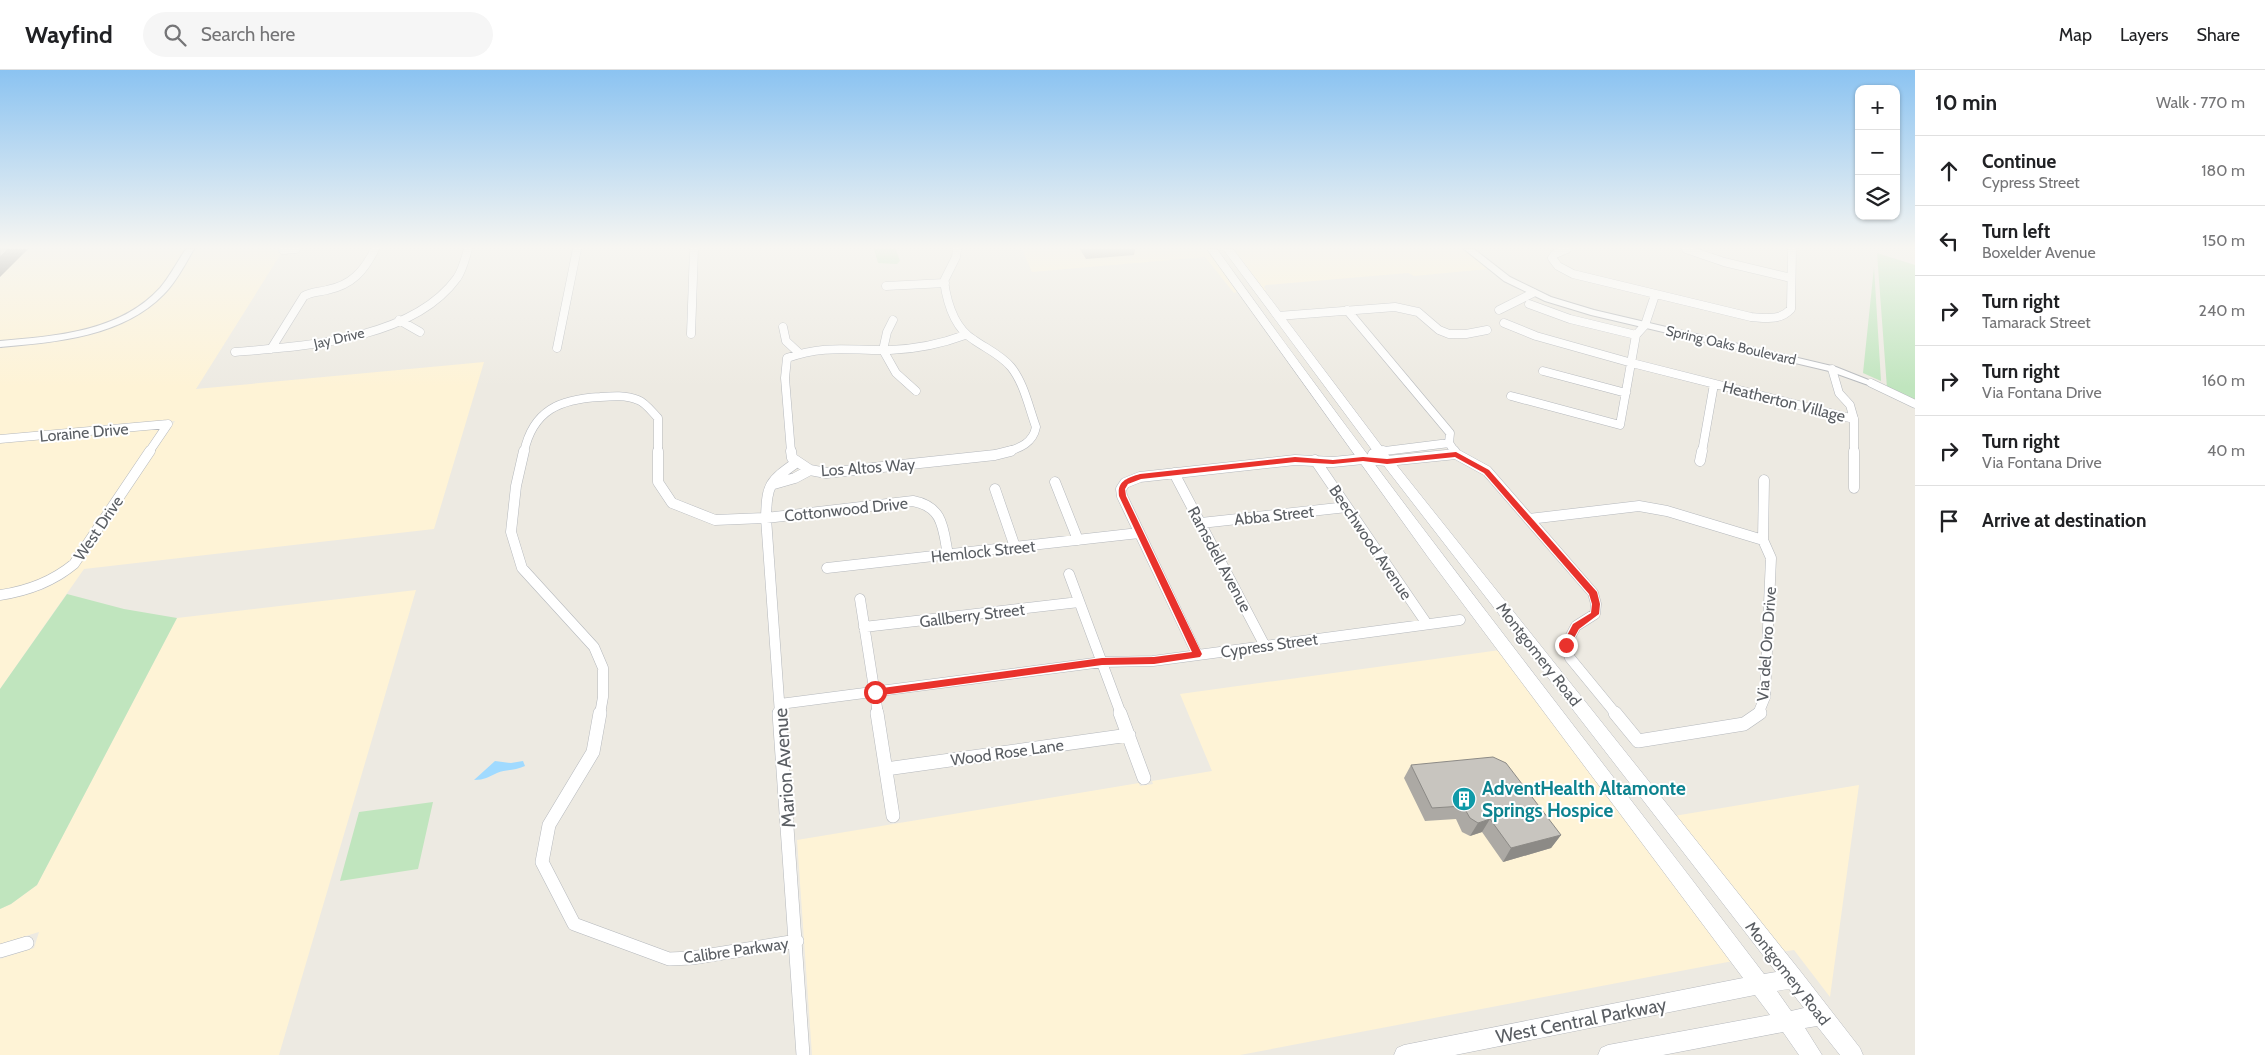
<!DOCTYPE html>
<html lang="en">
<head>
<meta charset="utf-8">
<style>
	:root { --surface:#fff; --page:#f6f6f6; --text:#202124; --muted:#757577; --line:#e0e0e0 }
	body { margin:0; font-family:Cabin,sans-serif; background:var(--page); color:var(--text) }
	.controls { position:absolute; right:15px; top:15px; display:grid; overflow:hidden; border-radius:10px; box-shadow:0 1px 4px #0004 }
	.controls button { width:45px; height:45px; display:grid; place-items:center; padding:0; border:0; border-bottom:1px solid var(--line); background:var(--surface); color:var(--text); font:25px sans-serif }
	.stop { position:absolute; width:15px; height:15px; margin:-11px; border:4px solid #e9322c; border-radius:50%; background:#fff }
	.stop.end { background:#e9322c; border-color:#fff; box-shadow:0 1px 5px #0008 }
	.list { margin:0; padding:0; list-style:none }
	h2 { display:flex; justify-content:space-between; align-items:center; height:65px; margin:0; padding:0 20px; font-size:21px }
	h2 small { font-size:16px; font-weight:400; color:var(--muted) }
	.list li { display:grid; grid-template-columns:32px 1fr auto; gap:15px; align-items:center; box-sizing:border-box; height:70px; padding:0 20px; border-top:1px solid var(--line) }
	.list b { display:block; font-size:19px; white-space:nowrap }
	.list p { margin:0; font-size:16px; white-space:nowrap; color:var(--muted) }
	.list em { font-size:16px; font-style:normal; color:var(--muted) }
	.icon { flex:none; width:28px; height:28px; fill:none; stroke:currentColor; stroke-width:2; stroke-linecap:round; stroke-linejoin:round }
	.map { position:relative; flex:none; width:1915px; height:985px; overflow:hidden }
	header { display:flex; align-items:center; gap:30px; box-sizing:border-box; height:70px; padding:0 25px; background:var(--surface); border-bottom:1px solid var(--line) }
	header strong { font-size:24px }
	nav { display:flex; gap:28px; margin-inline-start:auto; font-size:18px }
	.search { width:350px; height:45px; background:var(--page); display:flex; align-items:center; gap:12px; box-sizing:border-box; padding:0 18px; border-radius:28px; color:var(--muted); font-size:19px }
	main { display:flex }
	aside { flex:1; background:var(--surface) }
	.map>svg:first-child { display:block }
</style>
</head>
<body>
<header>
<strong>Wayfind</strong>
<div class="search"><svg class="icon" aria-label="search" viewBox="0 0 24 24"><circle cx="10" cy="10" r="6"/><path d="M15 15l6 6"/></svg>Search here</div>
<nav><a>Map</a><a>Layers</a><a>Share</a></nav>
</header>
<main>
<div class="map">
<svg width="1915" height="985" viewBox="0 0 1915 985">
	<rect width="100%" height="100%" fill="#edeae2"/>
	<!-- commercial -->
	<path fill="#fef3d6" d="M0,179H186L158,221L146,232L121,247L99,255L57,266L0,271Z
		M194,179H280L278,182H282L196,319L484,292L434,459L84,499L0,619V529L42,520L65,508L79,495L175,351L0,366V276L55,271L140,242L184,193Z
		M1022,179H1208L1237,222L1234,223L1205,187L1032,202Z
		M1232,179H1464L1488,199L1414,206L1408,203L1266,215L1264,217L1266,220H1263Z
		M160,358L68,494L40,513L0,521V372Z
		M416,520L279,985H0V889L34,878L39,862L0,874V839L11,834L37,815L177,548Z
		M1500,580L1733,891L1240,985H812L797,770L1139,713L1140,716L1153,714L1152,711L1212,701L1180,624Z
		M1859,715L1830,927L1794,880L1781,882L1674,746Z"/>
	<!-- green -->
	<path fill="#c0e5be" d="M874,179H896L900,191L897,194L878,193Z
		M1877,183L1915,195V332L1887,318Z
		M1874,197L1881,311L1863,303Z
		M67,524L124,539L177,548L37,815L11,834L0,839V619Z
		M433,732L418,799L340,811L359,742Z"/>
	<!-- water -->
	<path fill="#a0daff" d="M495,691L511,693L523,691L525,696C514,701 506,699 497,703C488,707 485,710 474,710Z"/>
	<g fill="none" stroke-linecap="round" stroke-linejoin="round">
		<!-- minor-far2 casing -->
		<g stroke="#b5b8bc" stroke-width="9">
			<path id="minor-far2" d="M957,179L956,187L944,211C947,233 954,258 974,270C987,279 1001,285 1011,297C1024,313 1029,338 1036,357C1033,373 1020,378 1006,382
				M1567,179L1555,184L1552,188L1558,196L1573,204L1751,247C1766,248 1780,251 1791,239L1792,179
				M1686,179L1724,192L1791,208
				M283,180L296,179
				M886,216L945,213
				M1529,234L1570,249L1636,265
				M1347,240L1450,363L1449,373
				M1499,240L1533,223
				M1278,246L1395,237L1418,242L1439,260L1449,264H1466L1487,260
				M399,250L420,262
				M893,250L887,262L883,280L896,303L916,321
				M1504,253L1536,266L1632,293L1854,349
				M783,257L786,271L799,283
				M691,264L694,179
				M557,278L577,179
				M271,279L304,226C311,222 319,222 327,220C352,215 364,201 375,179
				M235,282C305,276 412,270 457,208C463,199 465,189 468,179
				M1832,299L1839,323L1850,335L1854,349V382
				M1543,301L1626,323
				M1871,313L1915,334
				M1511,326L1620,355L1636,265L1645,255L1655,225
				M0,369L168,354
				M1449,373L1455,382
				M149,382L168,354
				M524,382C533,340 560,329 600,327C613,326 626,325 638,330C645,332 653,343 658,348V382
				M791,382L785,308L787,288C826,274 851,281 890,280C916,279 941,274 965,265
				M1377,382L1449,373
				M1702,382L1714,314"/>
		</g>
		<!-- minor-far1 casing -->
		<g stroke="#b5b8bc" stroke-width="11">
			<path id="minor-far1" d="M524,381L516,416L511,462L522,498L594,577L603,598V627L600,644
				M658,381V412L672,433L715,450L766,448L913,431C944,437 943,459 948,485
				M791,381L792,388L810,400L826,403L995,385L1011,381
				M1454,381L1456,384L1487,401L1593,523L1596,534L1595,544L1576,556L1566,575L1570,588L1616,644
				M1854,381V418
				M1373,384L1383,381
				M1315,390L1427,554
				M1700,391L1702,381
				M1174,403L1265,576
				M1055,412L1078,470
				M774,414L795,408L810,400
				M995,419L1015,477
				M1529,449L1639,436L1667,441L1763,470
				M1201,453L1347,437
				M827,498L1139,463
				M1069,504L1121,644
				M0,525C28,521 52,512 74,494L150,381
				M860,529L878,644
				M864,557L1079,532
				M1197,584L1122,426L1121,419L1125,413L1140,407L1295,390L1333,392L1363,389L1387,391L1456,384
				M780,634L1102,592L1153,591L1460,550
				M780,644L766,448C767,414 769,412 797,392
				M1758,644L1765,627L1771,488L1763,470L1764,410"/>
		</g>
		<!-- minor casing -->
		<g stroke="#b5b8bc" stroke-width="14">
			<path id="minor" d="M600,643L593,682L549,755L542,792L574,854L669,889L692,888L797,871
				M779,643L803,985
				M877,643L893,746
				M1120,643L1144,708
				M1615,643L1638,671L1744,654L1760,643
				M886,699L1129,665
				M0,881L27,873"/>
		</g>
		<!-- tertiary casing -->
		<g stroke="#b5b8bc" stroke-width="2">
			<path id="tertiary" d="M186,179H194C185,194 177,211 164,224C122,267 57,272 0,277V271C56,266 120,262 160,218C170,206 177,192 186,179Z
				M1464,179H1474L1510,207L1551,227L1594,240L1836,297L1876,313L1871,316L1829,301L1591,245L1545,231L1504,211Z"/>
		</g>
		<!-- secondary casing -->
		<g stroke="#b6b9be" stroke-width="1">
			<path id="secondary" d="M1207,179H1217C1393,426 1581,663 1764,904L1776,902L1375,384L1223,179H1233L1383,378L1801,902L1860,978L1863,985H1840L1817,956L1805,958L1822,985H1799L1783,962L1663,985H1598L1601,978L1608,975L1770,945L1755,925L1455,985H1394L1397,978L1404,975L1743,908L1428,487ZM1789,919L1804,938L1791,941L1777,921Z"/>
		</g>
		<!-- minor-far2 -->
		<use href="#minor-far2" stroke="#fff" stroke-width="8"/>
		<!-- minor-far1 -->
		<use href="#minor-far1" stroke="#fff" stroke-width="10"/>
		<!-- minor -->
		<use href="#minor" stroke="#fff" stroke-width="13"/>
		<!-- tertiary -->
		<use href="#tertiary" fill="#fff" fill-rule="evenodd"/>
		<!-- secondary -->
		<use href="#secondary" fill="#fff" fill-rule="evenodd"/>
	</g>
	<!-- wall -->
	<path fill="#aca9a4" d="M1080,179H1135L1134,185L1086,189Z
		M1411,695L1561,765L1551,778L1503,792L1482,762L1470,766L1462,762L1456,749L1425,751L1404,708Z"/>
	<!-- shaded-wall -->
	<path fill="#8c8a86" d="M8,179H28L0,207V187Z
		M1490,749L1482,762L1470,766L1478,753Z
		M1561,765L1551,778L1503,792L1511,778Z"/>
	<!-- building -->
	<path fill="#c8c5bf" stroke="#8c8a86" d="M0,179H8L0,187Z
		M1493,687L1506,693L1561,765L1511,778L1490,749L1478,753L1470,748L1463,736L1432,738L1411,695Z"/>
	<!-- sky -->
	<linearGradient id="sky" x2="0" y2="1"><stop stop-color="#8bc3f1"/><stop offset="0.56" stop-color="#f7f6f2"/><stop offset="1" stop-color="#f7f6f2" stop-opacity="0"/></linearGradient>
	<rect width="1915" height="317" fill="url(#sky)"/>
	<!-- route -->
	<path fill="#e9322c" d="M1456,382L1489,400L1597,522L1600,534L1599,544L1579,559L1569,577L1566,578L1562,575L1573,554L1591,543L1592,534L1589,524L1484,403L1455,387L1387,394L1363,391L1333,394L1295,392L1141,409L1128,414L1125,419L1126,426L1202,584L1200,587L1154,594L1102,595L875,626L871,622L875,619L1102,588L1154,587L1192,582L1119,426C1117,411 1127,408 1140,404L1295,387L1333,390L1363,387L1387,389Z"/>
	<!-- icons -->
	<defs>
		<g id="building-disc" transform="scale(1.25)"><circle r="9.5" fill="#0f9aa8" stroke="#fff"/><path d="M-4-6H4V6H1V3H-1V6H-4ZM-2.5-4.3h1.7v1.8h-1.7ZM.8-4.3h1.7v1.8H.8ZM-2.5-1h1.7V.8h-1.7ZM.8-1h1.7V.8H.8Z" fill="#fff"/></g>
	</defs>
	<g fill-rule="evenodd">
		<use href="#building-disc" x="1464" y="729"/>
	</g>
	<g text-anchor="middle" stroke-width="4" stroke-linejoin="round" paint-order="stroke">
		<!-- far-street labels -->
		<g font-size="14" fill="#5a5e63" stroke="#fff">
			<text transform="translate(339 268) rotate(-13)" y="5">Jay Drive</text>
			<text transform="translate(1731 275) rotate(13)" y="5">Spring Oaks Boulevard</text>
		</g>
		<!-- street labels -->
		<g font-size="16" fill="#5a5e63" stroke="#fff">
			<text transform="translate(1784 331) rotate(14)" y="6">Heatherton Village</text>
			<text transform="translate(84 362) rotate(-5)" y="6">Loraine Drive</text>
			<text transform="translate(868 397) rotate(-4)" y="6">Los Altos Way</text>
			<text transform="translate(846 439) rotate(-6)" y="6">Cottonwood Drive</text>
			<text transform="translate(1274 445) rotate(-6)" y="6">Abba Street</text>
			<text transform="translate(98 458) rotate(-56)" y="6">West Drive</text>
			<text transform="translate(1371 472) rotate(56)" y="6">Beechwood Avenue</text>
			<text transform="translate(983 481) rotate(-6)" y="6">Hemlock Street</text>
			<text transform="translate(1220 489) rotate(62)" y="6">Ramsdell Avenue</text>
			<text transform="translate(972 545) rotate(-7)" y="6">Gallberry Street</text>
			<text transform="translate(1766 574) rotate(-86)" y="6">Via del Oro Drive</text>
			<text transform="translate(1269 575) rotate(-8)" y="6">Cypress Street</text>
			<text transform="translate(1539 584) rotate(52)" y="6">Montgomery Road</text>
			<text transform="translate(1007 682) rotate(-8)" y="6">Wood Rose Lane</text>
			<text transform="translate(736 880) rotate(-8)" y="6">Calibre Parkway</text>
			<text transform="translate(1788 903) rotate(52)" y="6">Montgomery Road</text>
		</g>
		<!-- near-street labels -->
		<g font-size="19" fill="#5a5e63" stroke="#fff">
			<text transform="translate(784 698) rotate(-94)" y="7">Marion Avenue</text>
			<text transform="translate(1581 950) rotate(-11)" y="7">West Central Parkway</text>
		</g>
		<!-- near-culture labels -->
		<g font-size="19" font-weight="bold" fill="#0d838f" stroke="#fff" text-anchor="start">
			<text x="1482" y="725">AdventHealth Altamonte<tspan x="1482" dy="22">Springs Hospice</tspan></text>
		</g>
	</g>
</svg>
<div class="controls">
<button>+</button>
<button>−</button>
<button><svg class="icon" aria-label="layers" viewBox="0 0 24 24"><path d="M12 4l9 5-9 5-9-5zM3 14l9 5 9-5"/></svg></button>
</div>
<div class="stop" style="left:875px;top:622px"></div>
<div class="stop end" style="left:1566px;top:575px"></div>
</div>
<aside>
<h2>10 min<small>Walk · 770 m</small></h2>
<ul class="list">
<li><svg class="icon" aria-label="ahead" viewBox="0 0 24 24"><path d="M12 20V5M6 11l6-6 6 6"/></svg><div><b>Continue</b><p>Cypress Street</p></div><em>180 m</em></li>
<li><svg class="icon" aria-label="left" viewBox="0 0 24 24"><path d="M17 20v-9H6M10 6l-5 5 5 5"/></svg><div><b>Turn left</b><p>Boxelder Avenue</p></div><em>150 m</em></li>
<li><svg class="icon" aria-label="right" viewBox="0 0 24 24"><path d="M7 20v-9h11M14 6l5 5-5 5"/></svg><div><b>Turn right</b><p>Tamarack Street</p></div><em>240 m</em></li>
<li><svg class="icon" aria-label="right" viewBox="0 0 24 24"><path d="M7 20v-9h11M14 6l5 5-5 5"/></svg><div><b>Turn right</b><p>Via Fontana Drive</p></div><em>160 m</em></li>
<li><svg class="icon" aria-label="right" viewBox="0 0 24 24"><path d="M7 20v-9h11M14 6l5 5-5 5"/></svg><div><b>Turn right</b><p>Via Fontana Drive</p></div><em>40 m</em></li>
<li><svg class="icon" aria-label="arrive" viewBox="0 0 24 24"><path d="M6 21V4h12l-3 4 3 4H6"/></svg><div><b>Arrive at destination</b></div></li>
</ul>
</aside>
</main>
</body>
</html>
